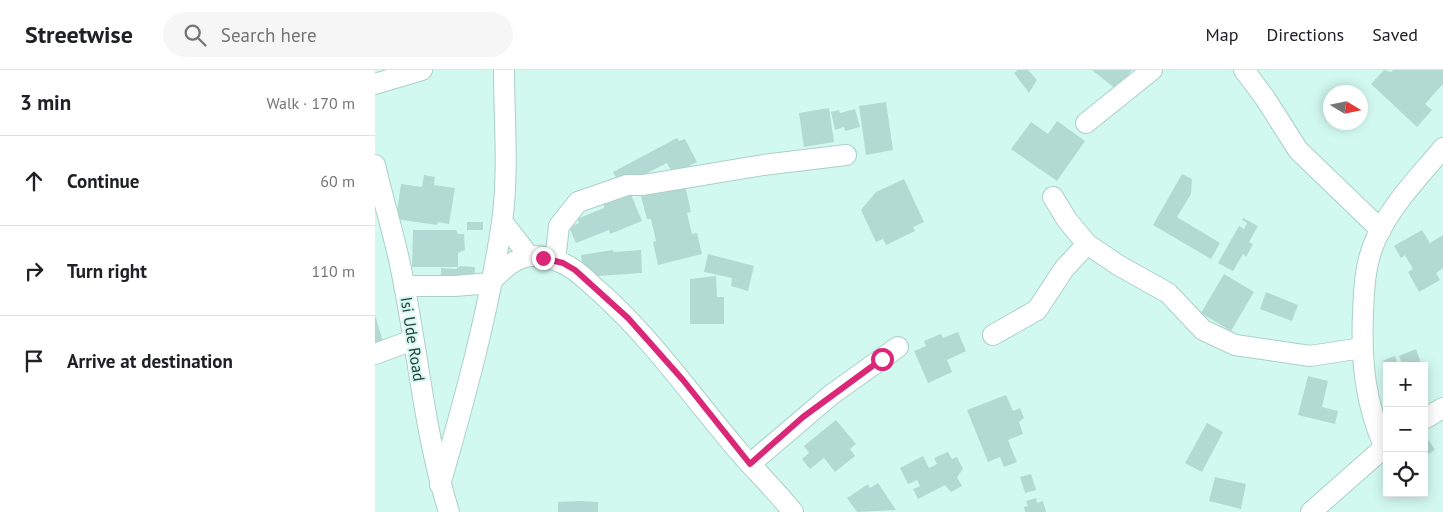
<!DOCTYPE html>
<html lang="en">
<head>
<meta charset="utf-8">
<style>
	:root { --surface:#fff; --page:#f6f6f6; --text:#202124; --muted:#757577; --line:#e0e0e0 }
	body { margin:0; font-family:"PT Sans",sans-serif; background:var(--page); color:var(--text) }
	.controls { position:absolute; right:15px; bottom:15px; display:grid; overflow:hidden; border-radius:0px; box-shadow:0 2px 12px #0003 }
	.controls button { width:45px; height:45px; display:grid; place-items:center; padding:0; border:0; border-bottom:1px solid var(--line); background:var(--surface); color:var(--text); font:25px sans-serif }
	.compass { position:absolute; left:948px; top:15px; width:45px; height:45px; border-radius:50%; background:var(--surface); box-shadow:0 2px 12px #0003; rotate:100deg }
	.stop { position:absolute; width:15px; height:15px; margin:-11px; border:4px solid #db2777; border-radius:50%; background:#fff }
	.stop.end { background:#db2777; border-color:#fff; box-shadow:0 1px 5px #0008 }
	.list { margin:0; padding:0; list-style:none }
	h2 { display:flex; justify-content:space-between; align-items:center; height:65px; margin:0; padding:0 20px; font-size:21px }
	h2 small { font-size:16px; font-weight:400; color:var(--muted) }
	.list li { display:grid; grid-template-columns:32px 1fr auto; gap:15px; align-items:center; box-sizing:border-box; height:90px; padding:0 20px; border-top:1px solid var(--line) }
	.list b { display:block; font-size:19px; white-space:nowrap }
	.list em { font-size:16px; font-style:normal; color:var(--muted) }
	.icon { flex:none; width:28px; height:28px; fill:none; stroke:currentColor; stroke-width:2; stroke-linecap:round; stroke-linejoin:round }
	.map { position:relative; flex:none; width:1068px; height:442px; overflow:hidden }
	header { display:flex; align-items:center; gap:30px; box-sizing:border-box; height:70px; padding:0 25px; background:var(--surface); border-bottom:1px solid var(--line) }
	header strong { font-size:24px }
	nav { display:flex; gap:28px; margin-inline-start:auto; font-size:18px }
	.search { width:350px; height:45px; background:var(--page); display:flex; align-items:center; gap:12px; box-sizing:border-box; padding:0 18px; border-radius:28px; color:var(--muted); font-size:19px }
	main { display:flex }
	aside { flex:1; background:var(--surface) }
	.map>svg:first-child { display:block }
</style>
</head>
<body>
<header>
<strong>Streetwise</strong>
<div class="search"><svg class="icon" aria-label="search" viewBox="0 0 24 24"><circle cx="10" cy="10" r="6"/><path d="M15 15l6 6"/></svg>Search here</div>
<nav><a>Map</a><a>Directions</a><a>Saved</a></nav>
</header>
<main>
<aside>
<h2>3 min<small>Walk · 170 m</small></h2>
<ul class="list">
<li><svg class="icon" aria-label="ahead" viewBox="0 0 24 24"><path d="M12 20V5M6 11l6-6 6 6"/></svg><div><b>Continue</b></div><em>60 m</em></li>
<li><svg class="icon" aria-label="right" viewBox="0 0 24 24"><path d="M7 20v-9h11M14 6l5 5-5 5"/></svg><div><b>Turn right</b></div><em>110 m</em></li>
<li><svg class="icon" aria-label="arrive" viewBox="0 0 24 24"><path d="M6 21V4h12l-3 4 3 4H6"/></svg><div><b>Arrive at destination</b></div></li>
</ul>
</aside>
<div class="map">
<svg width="1068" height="442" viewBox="0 0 1068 442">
	<rect width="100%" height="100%" fill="#d2f9f0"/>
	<!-- building -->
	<path fill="#b3dad2" d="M643,0H653L662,10L654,23L639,3Z
		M717,0H757L742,20Z
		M1009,0L1016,2L1019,0H1068V14L1050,34L1057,40L1042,57L996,14Z
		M511,32L518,80L491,85L484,36Z
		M454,38L459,72L429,77L424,43Z
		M480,39L485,57L470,61L469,57L460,60L456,42L464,40L465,43Z
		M682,51L710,71L682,111L636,79L656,52L673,64Z
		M302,68L304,71L310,69L322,92L298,104L292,93L256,111H243L238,102Z
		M807,104L817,109L816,124L802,147L845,173L836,189L778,155Z
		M49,105L60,107L59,115L80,118L74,154L63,152L62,155L21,149L26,114L47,117Z
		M529,109L549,152L538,157L540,161L511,175L508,169L501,172L486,140L501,122Z
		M252,115L267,151L235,164L234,160L201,173L194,157L204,153L202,149L229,138V132Z
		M310,115L316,142L312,143L317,164L322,163L327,184L283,195L278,172L281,171L276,149H272L266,126Z
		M868,148L883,156L874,172L878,174L871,187L868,184L858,201L843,193L864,156L869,159L872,153L867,150Z
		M92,152H108V160H92Z
		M38,160H81L83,164H89L90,180L83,183V197H37Z
		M1047,160L1055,173L1068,165V198L1061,203L1065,210L1044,222L1033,202L1038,199L1030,185L1026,188L1019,176Z
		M238,180V182L266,180L267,203L208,207L206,185Z
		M333,184L379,196L373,221L356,216L357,208L329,202Z
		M85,196L100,197L99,211L66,210V198L81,199Z
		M849,204L879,222L856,261L826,243Z
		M341,206L342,227H349V254H315V209Z
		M891,222L923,235L917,251L885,239Z
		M0,245L9,275L0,278Z
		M583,262L591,281L572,290L577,302L553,313L539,281L551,276L549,271L566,264L568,268Z
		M1041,279L1047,296H1028L1024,286Z
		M1020,286L1023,296H1012V303L1007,291Z
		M933,306L953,311L947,337L963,341L960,354L923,345Z
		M631,325L638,341L645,338L649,348L644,352L648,364L633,370L642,392L629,397L625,387L613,392L592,340Z
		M461,350L481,374L475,379L480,386L460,402L449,388L435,399L427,389L434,383L429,376Z
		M832,353L848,362L827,402L810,393Z
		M1053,369L1060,380L1049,387V371Z
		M573,382L577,389L582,387L588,399L582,407L587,416L576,422L570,415L543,429L538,419L545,416L542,410L533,414L525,398L548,386L554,398L562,394L559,388Z
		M656,404L661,420L650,423L645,407Z
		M840,407L871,414L866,439L834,431Z
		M503,413L521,440L482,442L472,428L493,414L495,418Z
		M661,428L662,433L668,431L671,442H650L649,437L653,436L651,431Z
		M204,431L223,432V442H183V432Z"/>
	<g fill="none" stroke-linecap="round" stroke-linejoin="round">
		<!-- minor casing -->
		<g stroke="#aad0c8" stroke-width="22">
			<path id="minor" d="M869,0L890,28L923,80L1006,160
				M0,14L47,0
				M711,53L777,0
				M0,95C8,130 19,164 26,199C43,280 49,363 74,442
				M678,127L692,150L712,174L743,195L793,223L828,260L860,275L935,286L987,278
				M127,151L154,186
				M180,190L184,156L203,132L252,115H268L388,95L471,85
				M29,216H80L115,213C137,188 154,178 187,193C202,199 214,213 226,223C277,269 316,325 360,377C379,400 400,419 418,442
				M618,265L662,240L689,199L712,174
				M0,284L38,270
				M1049,349L1068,338
				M1009,376C990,332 986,291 988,243C989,218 990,192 1001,169C1016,135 1045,106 1068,78
				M375,394L456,325L523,277
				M65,415C90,328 114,241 127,152C134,102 129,50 129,0
				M936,442L1012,375"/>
		</g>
		<!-- minor -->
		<use href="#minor" stroke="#fff" stroke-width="20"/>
	</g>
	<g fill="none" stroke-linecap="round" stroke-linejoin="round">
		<!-- route -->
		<path stroke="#db2777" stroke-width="6" d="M168,188L188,193L200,200L253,248L308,310L375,394L428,347L507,289"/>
	</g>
	<g text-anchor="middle" stroke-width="4" stroke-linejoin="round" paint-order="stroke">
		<!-- street labels -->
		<g font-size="16" fill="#2d3c39" stroke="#d2f9f0">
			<text transform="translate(38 269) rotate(81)" y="6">Isi Ude Road</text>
		</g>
	</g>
</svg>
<div class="controls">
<button>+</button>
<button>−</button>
<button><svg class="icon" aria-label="locate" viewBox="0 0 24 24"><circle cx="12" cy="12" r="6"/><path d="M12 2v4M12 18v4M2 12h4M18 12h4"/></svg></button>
</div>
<svg class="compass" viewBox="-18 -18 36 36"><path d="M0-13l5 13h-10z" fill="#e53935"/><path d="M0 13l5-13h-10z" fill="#757577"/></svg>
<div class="stop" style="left:507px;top:289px"></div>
<div class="stop end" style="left:168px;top:188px"></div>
</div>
</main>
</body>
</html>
